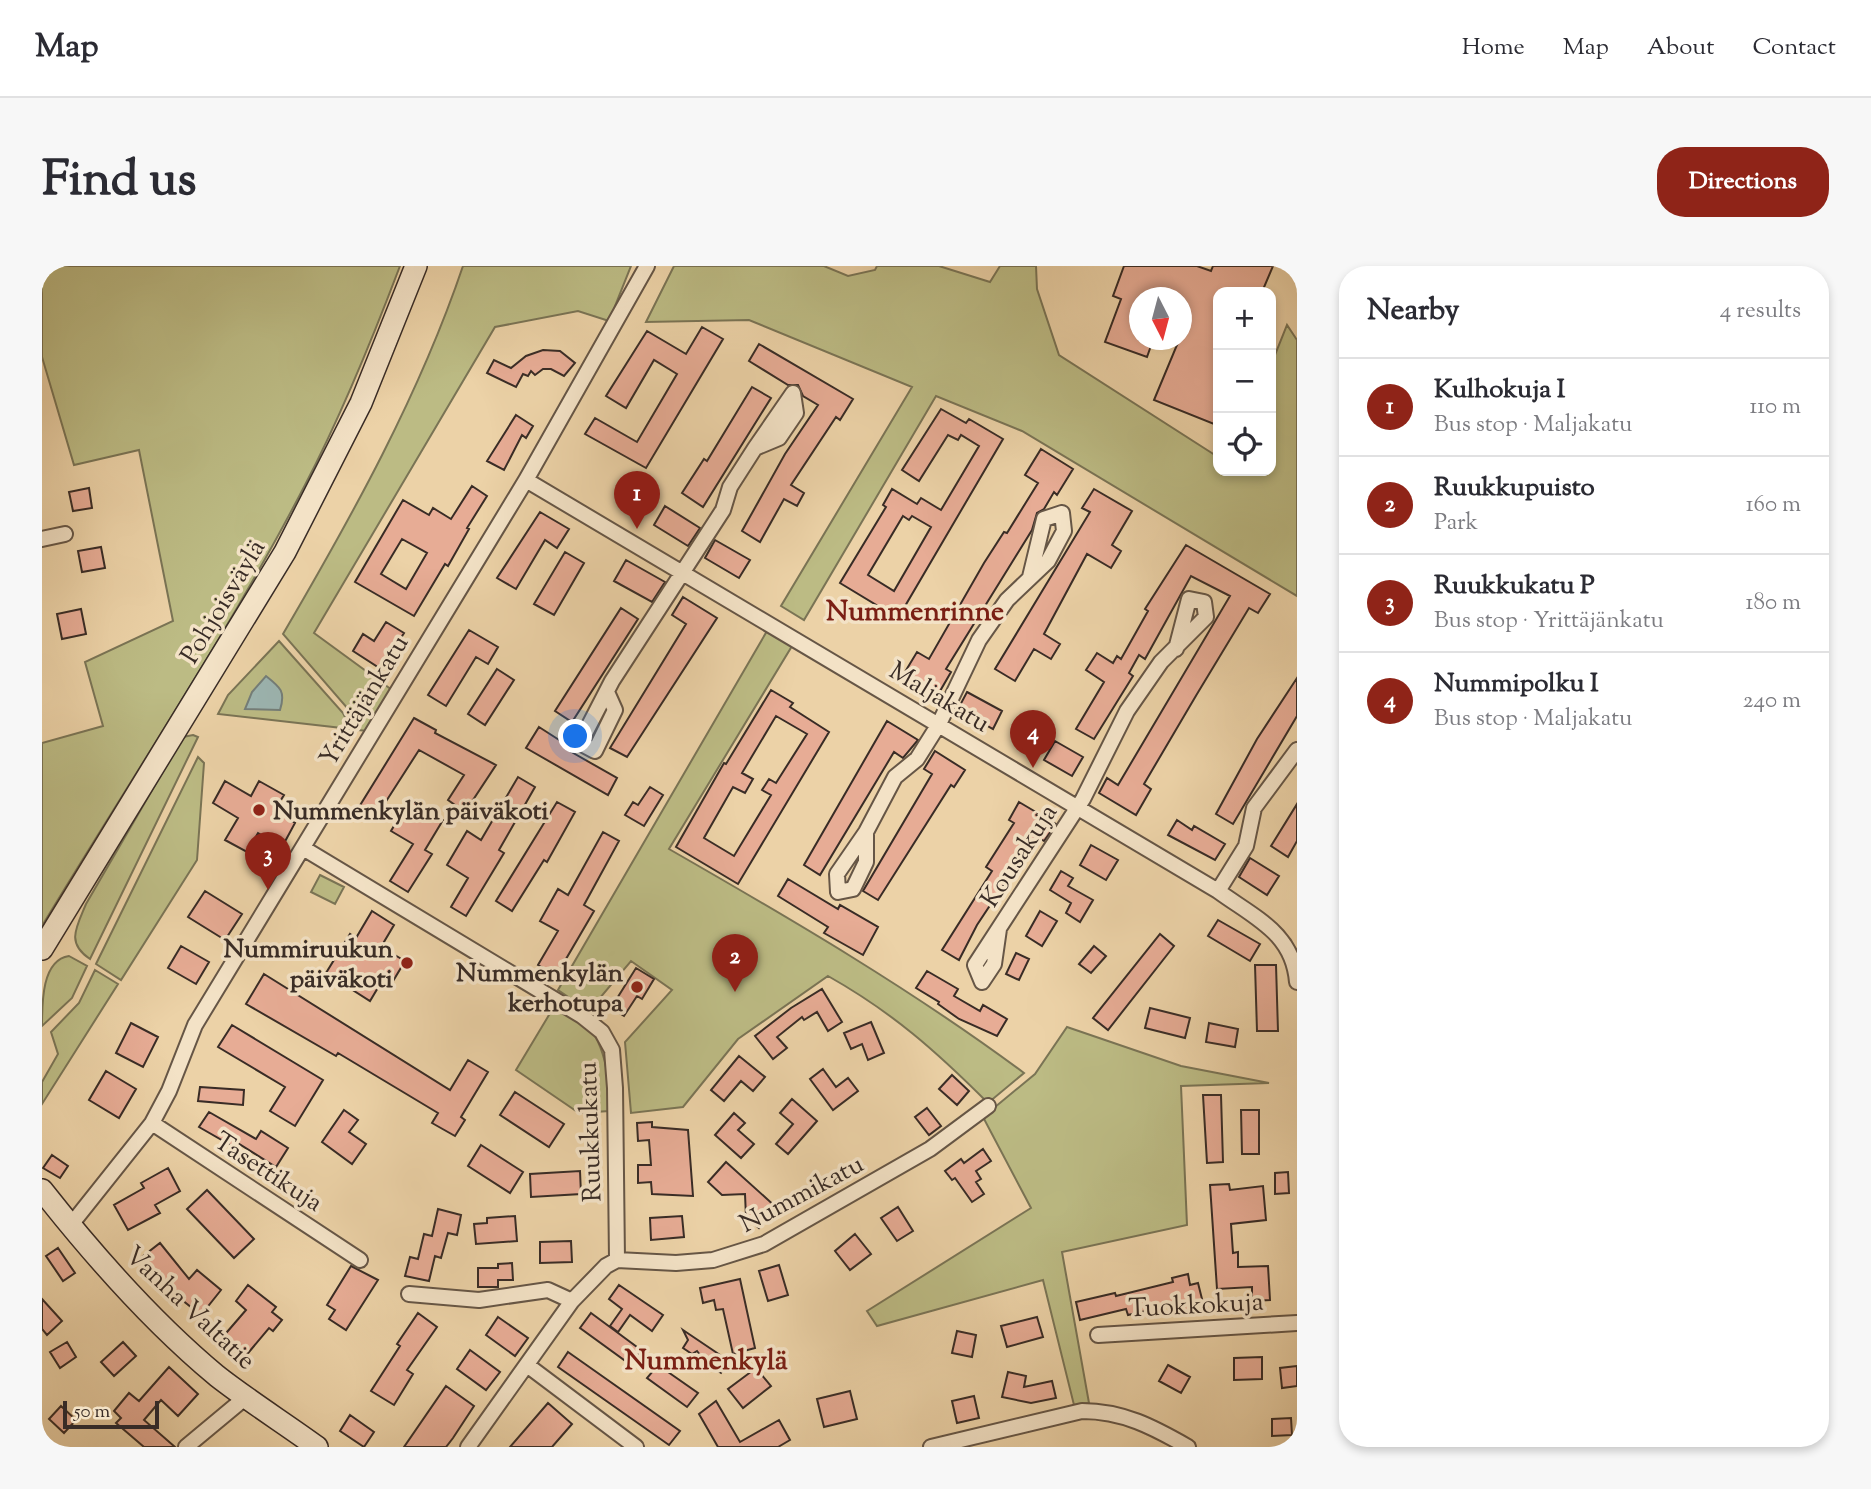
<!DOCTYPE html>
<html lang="en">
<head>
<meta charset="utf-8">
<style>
	:root { --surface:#fff; --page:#f7f7f7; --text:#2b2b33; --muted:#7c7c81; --line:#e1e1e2; --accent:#8f2418 }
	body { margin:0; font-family:"Sorts Mill Goudy",serif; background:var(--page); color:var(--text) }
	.controls { position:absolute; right:21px; top:21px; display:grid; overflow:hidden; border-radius:14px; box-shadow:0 4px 10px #0003 }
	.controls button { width:63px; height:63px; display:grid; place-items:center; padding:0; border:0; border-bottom:2px solid var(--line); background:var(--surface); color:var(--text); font:35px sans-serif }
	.compass { position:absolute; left:1087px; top:21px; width:63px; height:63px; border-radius:50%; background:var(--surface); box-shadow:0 4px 10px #0003; rotate:174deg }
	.scale { position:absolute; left:21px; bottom:18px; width:96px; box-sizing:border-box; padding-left:7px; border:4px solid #392c26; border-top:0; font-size:19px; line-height:24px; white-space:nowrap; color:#392c26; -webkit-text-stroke:5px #f3e2c6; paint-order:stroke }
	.you { position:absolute; left:534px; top:471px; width:24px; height:24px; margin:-18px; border:5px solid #fff; border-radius:50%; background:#1a73e8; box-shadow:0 0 0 10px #1a73e833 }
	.badge { display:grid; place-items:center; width:46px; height:46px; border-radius:50%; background:var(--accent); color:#fff; font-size:23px; font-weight:700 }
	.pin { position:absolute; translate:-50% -58px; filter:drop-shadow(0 2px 4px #0008) }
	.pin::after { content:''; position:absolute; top:37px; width:24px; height:21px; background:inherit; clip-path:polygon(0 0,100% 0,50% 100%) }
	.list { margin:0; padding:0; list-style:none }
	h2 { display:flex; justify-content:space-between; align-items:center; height:91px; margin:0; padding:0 28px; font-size:30px }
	h2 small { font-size:23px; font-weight:400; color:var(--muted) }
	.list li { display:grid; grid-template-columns:46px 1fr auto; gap:21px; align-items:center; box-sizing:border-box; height:98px; padding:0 28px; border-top:2px solid var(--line) }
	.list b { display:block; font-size:26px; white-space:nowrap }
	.list p { margin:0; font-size:23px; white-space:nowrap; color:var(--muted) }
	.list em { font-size:23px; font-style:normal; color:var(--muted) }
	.icon { flex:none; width:38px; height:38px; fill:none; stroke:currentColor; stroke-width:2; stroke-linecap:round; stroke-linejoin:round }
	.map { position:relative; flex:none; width:1255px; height:1181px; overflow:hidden; border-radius:28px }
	header { display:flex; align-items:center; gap:42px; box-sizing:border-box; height:98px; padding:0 35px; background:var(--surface); border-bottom:2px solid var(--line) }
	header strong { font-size:33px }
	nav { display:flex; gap:38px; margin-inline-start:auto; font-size:24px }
	.intro { display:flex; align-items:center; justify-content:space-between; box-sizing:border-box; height:168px; padding:0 42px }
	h1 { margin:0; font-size:49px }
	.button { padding:18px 32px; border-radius:28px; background:var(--accent); color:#fff; font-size:24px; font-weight:700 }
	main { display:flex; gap:42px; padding:0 42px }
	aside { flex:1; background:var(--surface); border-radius:28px; box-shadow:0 4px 10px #0003 }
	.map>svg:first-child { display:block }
</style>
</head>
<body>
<header>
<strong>Map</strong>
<nav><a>Home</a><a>Map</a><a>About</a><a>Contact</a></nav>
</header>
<div class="intro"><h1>Find us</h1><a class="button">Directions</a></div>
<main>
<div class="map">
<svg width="1255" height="1181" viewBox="0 0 1255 1181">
	<rect width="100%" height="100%" fill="#ecd2a7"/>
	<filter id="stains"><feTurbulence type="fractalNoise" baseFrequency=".00286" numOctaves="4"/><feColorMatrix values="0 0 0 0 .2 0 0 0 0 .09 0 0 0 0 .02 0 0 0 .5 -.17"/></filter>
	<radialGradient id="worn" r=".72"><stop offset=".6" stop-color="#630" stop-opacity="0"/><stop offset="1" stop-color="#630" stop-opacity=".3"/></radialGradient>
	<!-- green -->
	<path fill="#bcbb84" stroke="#7a7455" stroke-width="2" d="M0,0H358C330,74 300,148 263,219C185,370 88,514 0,660V477L61,460L43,396L131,355L97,184L32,199L0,91Z
		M421,0H589L567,55L536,45L453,61L272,367L350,424L326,465L316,464L307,444L241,368C310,250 377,130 421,0Z
		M632,0H782L806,10L833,4L835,0H897L948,16L958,0H994L995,23L1017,89L1176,191V205H1229V99L1245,59L1255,74V330L980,165L894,130L762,354L739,340L870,121L707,54L604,56Z
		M725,365L750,380L627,583C749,653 869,723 982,807L946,837C894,785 850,746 786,710L696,773L641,841L589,847L583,776L630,724L589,695L547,745L516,724Z
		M237,375L301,447L309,463L176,448L186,429Z
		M151,469L156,471L48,693C24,677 34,662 44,638L141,471Z
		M156,491L162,497L155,594L79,714L54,698Z
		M278,609L302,621L293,638L269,626Z
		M27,690L45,700L30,732L0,760C0,736 0,694 27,690Z
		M53,704L76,718L0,838V816L16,788L9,766L37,737Z
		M513,739C521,744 530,748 538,753C563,771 569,816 567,845L537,847L474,804Z
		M1025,761L1139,800L1227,817L1139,820L1145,959L1020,986L1047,1137L1032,1139L1001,1014L835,1060L825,1045L989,942L941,851L993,808Z"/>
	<!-- water -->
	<path fill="#9cb5b1" stroke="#747e79" stroke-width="2" d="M224,410C238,421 244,425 238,444L203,443L210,426Z"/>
	<!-- building -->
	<path fill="#e7ac95" stroke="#392c26" stroke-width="2" fill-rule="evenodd" d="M1082,0H1155L1169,5L1171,0H1231L1220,26H1176V149L1172,158L1112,134L1137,74H1139V32H1097V74H1111L1105,91L1063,76L1079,33L1071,30Z
		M660,61L681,73L604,202L543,168L553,152L595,176L635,108L612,94L584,142L564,130L605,65L644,88Z
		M717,78L811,133L798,154L794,151L749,219L762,227L755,240L742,233L718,276L700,265L743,188L776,139L761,130L756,119H746L707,95Z
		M501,84L518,85L533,97L522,110L509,103H501L493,109L489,105L486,110L481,108L474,121L445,107L452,94L469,102L484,90Z
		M710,121L729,132L661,241L640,227L662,193L665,195Z
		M899,143L924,157L927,153L961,173L856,352L798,317L844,241L841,239L850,223L875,238L879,232L899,244L937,180L919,169L916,174L906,169L877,215L860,204ZM861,250L867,254L870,250L889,261L852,325L826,309Z
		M474,149L491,160L484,172L480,169L462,204L445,195Z
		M999,183L1031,203L1015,229L1012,226L1002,243L995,247L990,264L904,403L909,406L894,432L860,411L875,386L887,393L942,297L962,266L965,267L996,217L983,209Z
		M430,220L445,230L425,262L427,263L406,300L403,298L372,350L313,316L361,234L387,249L391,242L409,253ZM360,273L385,287L364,323L339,308Z
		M47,222L50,242L31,245L27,226Z
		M1052,223L1090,245L1070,279L1079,285L1069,302L1045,288L1002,368L1018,378L1009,393L992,383L973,415L953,403L1048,246L1040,242Z
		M623,240L658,262L646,280L612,259Z
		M498,246L527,263L515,282L503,274L474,323L455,312Z
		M673,274L708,294L697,312L663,292Z
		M1144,279L1228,328L1216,347L1207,342L1155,428L1102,518L1109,523L1094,549L1057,527L1065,512L1076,519L1188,330L1149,310L1103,393L1097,389L1087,407L1091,410L1052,473L1034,463L1062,416L1044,404L1055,387L1071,397L1075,390L1079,393L1106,345L1103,343Z
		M59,281L63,302L40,306L36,285Z
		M523,286L542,297L512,349L492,338Z
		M584,294L623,316L610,336L572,315Z
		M641,331L675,352L585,491L568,482L644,358L630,349Z
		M579,342L596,353L530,456L513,445Z
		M39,343L44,368L20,373L15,348Z
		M344,356L362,367L339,403L311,385L321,368L332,375Z
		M427,364L456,381L446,398L434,391L404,440L386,429Z
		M455,403L472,414L443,459L426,448Z
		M1255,412V450L1191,558L1174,548L1215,473Z
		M729,424L751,437L748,441L787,466L696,618L634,581L682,497L684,498ZM734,450L765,468L734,517L727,513L720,524L729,529L692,590L662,572L691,521L703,527L711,513L700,507Z
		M925,426L960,445L951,463L916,443Z
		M372,452L394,464L393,467L454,499L423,546L406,534L422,509L377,484L334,551L317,541Z
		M845,455L876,474L861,492L852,486L778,609L762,599Z
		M497,461L528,481L526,484L575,512L566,529L484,482Z
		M1013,475L1041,491L1030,510L1002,494Z
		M893,485L923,504L912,521L909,519L836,634L821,625L890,508L882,503Z
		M476,511L493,521L457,584L462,587L424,650L409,641L426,612L405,599L425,565L439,574Z
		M183,515L209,530L217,515L242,529L232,545L253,557L240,581L216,567L205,586L183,574L196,552L171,537Z
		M608,521L621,529L602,560L583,549L591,536L596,539Z
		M368,533L401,554L383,584L390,588L366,626L348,615L371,578L349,565Z
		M515,536L533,546L505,596L502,594L470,645L454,635Z
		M977,536L1014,558L1002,575L994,570L935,659L917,694L900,684L950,605L944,601L972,557L967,554Z
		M1255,538V575L1246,591L1229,580Z
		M1135,554L1150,564L1152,560L1183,578L1173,594L1126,569Z
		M561,566L577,575L542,639L552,645L514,710L496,699L516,665L498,655L516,623L526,629Z
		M1049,579L1076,594L1064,614L1038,599Z
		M1208,592L1237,610L1225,629L1197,611Z
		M1019,605L1031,612L1026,620L1051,634L1038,656L1024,647L1029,637L1008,624Z
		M746,613L796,643L798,639L836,661L821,689L782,667L786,661L736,630Z
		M163,625L200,648L183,674L146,651Z
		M330,645L352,659L339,681L363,695L348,720L340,715L328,735L284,707L308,668L314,672Z
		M998,645L1015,655L1000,680L984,670Z
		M1176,654L1218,678L1208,695L1166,670Z
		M1118,668L1132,680L1066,764L1051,752Z
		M139,680L167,696L154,718L126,702Z
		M1052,680L1064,690L1049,707L1037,698Z
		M974,687L987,693L977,714L964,708Z
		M1213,699H1234L1236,765H1215Z
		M594,702L612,713L600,733L595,730L582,750L569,742Z
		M885,705L916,723L912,730L938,745L941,739L965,753L955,770L917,753L896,738L897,736L874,722Z
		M222,708L408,824L426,794L446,806L419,851L423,854L413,870L390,857L396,847L296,787L294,790L204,738Z
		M780,723L800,756L786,765L775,746L762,754L760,751L735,771L745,782L731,793L713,770L749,742Z
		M1108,742L1148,752L1143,772L1103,762Z
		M829,756L842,787L826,794L820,778L809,783L802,767Z
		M89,757L116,771L101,801L74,787Z
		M1167,757L1196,763L1193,781L1164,776Z
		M190,759L281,814L253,860L228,845L243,821L176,781Z
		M697,790L723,811L711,825L699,815L682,835L669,824Z
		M781,803L794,821L806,812L816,825L791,844L768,813Z
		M64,805L94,823L77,852L47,834Z
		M910,809L927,825L915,839L897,823Z
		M158,821L202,824L201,839L156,835Z
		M473,826L522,858L507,881L458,849Z
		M1161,829H1179L1181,896L1165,897Z
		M750,833L775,855L746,888L734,878L751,858L738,847Z
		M885,842L899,860L887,869L873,851Z
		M302,844L316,854L307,866L324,878L310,898L280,876Z
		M1199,844H1217V888H1200Z
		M167,846L214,873L219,865L246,882L234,901L194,876L192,881L157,861Z
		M692,847L703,857L696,864L712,878L699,892L673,869Z
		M610,856V861L646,864L651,930L610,928L609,916L596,917V899H609L607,874L596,875L595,857Z
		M439,879L481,906L468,927L426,900Z
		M941,883L949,895L934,905L939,913L934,916L942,928L930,936L913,912L910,914L903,905L919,893L922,897Z
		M10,889L26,900L18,912L1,902Z
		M684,896L735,942L717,962L704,951L703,928L680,929L666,916Z
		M126,902L138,925L113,939L118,947L86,964L72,939L102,922L99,917Z
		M538,905L539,928L489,931L488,908Z
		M1246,906L1247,927L1233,928V907Z
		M1187,918L1188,924L1221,920L1224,954L1189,958L1191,987L1196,986V1001L1226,1000L1228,1034L1210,1035V1021L1175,1023L1168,919Z
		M165,924L212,973L192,992L145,943Z
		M856,941L871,965L855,975L839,952Z
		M396,943L419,949L415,969L406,967L399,992L393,990L387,1015L363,1010L368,991L376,993L382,968L390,970Z
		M473,950L475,975L434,978L432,958L445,957V952Z
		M640,950L642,971L609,974L608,952Z
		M813,968L829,988L808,1004L793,985Z
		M529,975L530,996L498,997V976Z
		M118,977L147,1013L155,1004L179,1024L159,1049L130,1026L100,991Z
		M16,982L33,1007L21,1015L4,990Z
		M470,997L471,1014H456V1021H436V1002H456V998Z
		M737,999L746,1029L726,1035L717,1005Z
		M309,1000L336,1014L304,1064L287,1053L293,1044L285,1039Z
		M1146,1008L1148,1019L1156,1017L1162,1041L1131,1049L1129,1039L1086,1049L1084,1043L1038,1054L1034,1036L1073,1027L1074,1030L1131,1016L1130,1012Z
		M698,1013L713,1082L691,1088L681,1043L674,1044L672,1034L661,1037L658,1022Z
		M206,1019L234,1041L230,1046L240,1054L231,1065L227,1062L202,1092L179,1073L204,1044L194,1035Z
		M577,1019L621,1049L610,1065L588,1049L576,1066L568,1060L580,1043L567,1033Z
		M0,1033L20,1055L5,1069L0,1063Z
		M376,1047L395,1061L365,1104L371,1108L352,1139L329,1125L358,1080L355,1078Z
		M549,1047L599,1084L589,1099L538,1062Z
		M456,1051L486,1072L473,1090L444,1069Z
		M995,1051L1001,1071L965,1081L959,1060Z
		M641,1064L687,1095L679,1107L666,1099L655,1085L650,1088L641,1082L646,1074Z
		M915,1065L934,1069L930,1091L910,1087Z
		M25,1076L34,1091L18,1102L8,1086Z
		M81,1076L94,1090L72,1110L59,1096Z
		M428,1084L458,1106L444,1124L415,1103Z
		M526,1086L638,1165L627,1179L516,1101Z
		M1220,1091V1113L1192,1114V1092Z
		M616,1099L656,1127L645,1141L605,1112Z
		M1126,1099L1148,1111L1139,1127L1117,1115Z
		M1255,1100V1120L1240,1122L1238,1102Z
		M127,1101L156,1128L136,1150L119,1134L102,1154L133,1181H102L74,1157L79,1152L72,1145L87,1127L97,1135Z
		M714,1102L729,1120L701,1142L686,1123Z
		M966,1106L984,1110L982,1121L1010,1115L1014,1132L989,1137L960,1131Z
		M404,1120L432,1140L411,1172L404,1181H362Z
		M808,1125L815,1153L782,1161L775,1133Z
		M932,1130L937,1152L915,1157L910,1135Z
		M674,1135L698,1176L737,1154L748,1174L736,1181H676L657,1148Z
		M506,1137L530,1158L510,1181H468Z
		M19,1140L34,1154L22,1167L7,1153Z
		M308,1149L332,1166L322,1181L298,1165Z
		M1249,1152L1250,1169L1230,1170V1153Z"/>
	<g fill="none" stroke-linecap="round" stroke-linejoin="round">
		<!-- street casing -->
		<g stroke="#665646" stroke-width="18">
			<path id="street" d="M484,214L1176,625C1213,652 1251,667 1255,716
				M0,273L23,268
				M565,426L573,444L553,485L538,477L570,415L681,244L688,221L713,182L737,172L754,147L751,127L713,182
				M824,566V596L811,623L796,626L795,608L824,566L853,511L875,493L897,458L937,374L965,334L1006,295L1022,265L1020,247L1002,253L988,311
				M261,582L540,750L560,766L570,784L573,822L575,994L564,1000L530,1035L426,1181
				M1176,625L1204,580L1212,542L1255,484
				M957,663L952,698L940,716L933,699L1041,533L1085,445L1119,396L1164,351L1162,336L1147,333L1134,383
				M110,857L318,994
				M28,960L110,857L127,825L153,759L484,214L605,0
				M575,994L634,997L671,994L722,978L888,883L946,840
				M367,1028L437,1034L506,1024L530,1035
				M1056,1069L1255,1057
				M485,1099L594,1181
				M144,1181L204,1131
				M889,1181L1040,1145C1081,1145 1111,1161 1146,1181"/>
		</g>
		<!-- secondary casing -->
		<g stroke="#392c26" stroke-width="24">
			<path id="secondary" d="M0,683L243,286L319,137L374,0
				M0,924C52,990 110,1056 175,1110C207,1135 242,1157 275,1181"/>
		</g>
		<!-- street -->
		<use href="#street" stroke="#f3e2c6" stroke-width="14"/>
		<!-- secondary -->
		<use href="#secondary" stroke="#f3e2c6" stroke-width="21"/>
	</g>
	<!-- markers -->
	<g fill="#8f2418" stroke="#f3e2c6" stroke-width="2.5">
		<circle cx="217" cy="544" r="7"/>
		<circle cx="365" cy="697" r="7"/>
		<circle cx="595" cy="721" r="7"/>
	</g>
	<g text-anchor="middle" stroke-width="7" stroke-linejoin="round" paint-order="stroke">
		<!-- street labels -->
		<g font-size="26" fill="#392c26" stroke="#f3e2c6">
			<text transform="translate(180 335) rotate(-59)" y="9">Pohjoisväylä</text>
			<text transform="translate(898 430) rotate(31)" y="9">Maljakatu</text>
			<text transform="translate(321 434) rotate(-59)" y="9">Yrittäjänkatu</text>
			<text transform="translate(976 589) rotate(-57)" y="9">Kousakuja</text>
			<text transform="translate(547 866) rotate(-92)" y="9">Ruukkukatu</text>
			<text transform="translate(227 905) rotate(33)" y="9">Tasettikuja</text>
			<text transform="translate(759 927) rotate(-28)" y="9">Nummikatu</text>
			<text transform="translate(1154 1038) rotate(-3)" y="9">Tuokkokuja</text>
			<text transform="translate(149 1041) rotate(43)" y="9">Vanha Valtatie</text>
		</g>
		<!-- poi labels -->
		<g font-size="26" font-weight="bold" fill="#392c26" stroke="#f3e2c6" text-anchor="end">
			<text x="231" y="553" text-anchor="start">Nummenkylän päiväkoti</text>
			<text x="351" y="691">Nummiruukun<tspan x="351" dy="30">päiväkoti</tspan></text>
			<text x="581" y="715">Nummenkylän<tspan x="581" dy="30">kerhotupa</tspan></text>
		</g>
		<!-- neighbourhood labels -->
		<g font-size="28" font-weight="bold" fill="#7a1f14" stroke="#f3e2c6">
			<text x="873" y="354">Nummenrinne</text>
			<text x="664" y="1103">Nummenkylä</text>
		</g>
	</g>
	<rect width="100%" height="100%" filter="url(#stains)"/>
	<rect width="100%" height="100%" fill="url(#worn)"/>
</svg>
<div class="controls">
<button>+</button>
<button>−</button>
<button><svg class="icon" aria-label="locate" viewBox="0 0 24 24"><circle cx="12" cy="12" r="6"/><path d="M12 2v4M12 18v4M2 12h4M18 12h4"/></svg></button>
</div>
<svg class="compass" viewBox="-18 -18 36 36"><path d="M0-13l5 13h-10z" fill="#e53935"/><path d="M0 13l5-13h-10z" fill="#7c7c81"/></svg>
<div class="scale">50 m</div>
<div class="you"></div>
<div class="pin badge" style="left:595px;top:263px">1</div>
<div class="pin badge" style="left:693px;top:726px">2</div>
<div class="pin badge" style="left:226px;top:624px">3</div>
<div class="pin badge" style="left:991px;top:502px">4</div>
</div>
<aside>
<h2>Nearby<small>4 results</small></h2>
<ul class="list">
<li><span class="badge">1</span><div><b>Kulhokuja I</b><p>Bus stop · Maljakatu</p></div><em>110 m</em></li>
<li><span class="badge">2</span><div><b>Ruukkupuisto</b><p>Park</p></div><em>160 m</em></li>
<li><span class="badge">3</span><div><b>Ruukkukatu P</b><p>Bus stop · Yrittäjänkatu</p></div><em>180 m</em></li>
<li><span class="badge">4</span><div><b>Nummipolku I</b><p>Bus stop · Maljakatu</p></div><em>240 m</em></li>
</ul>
</aside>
</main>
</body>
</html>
